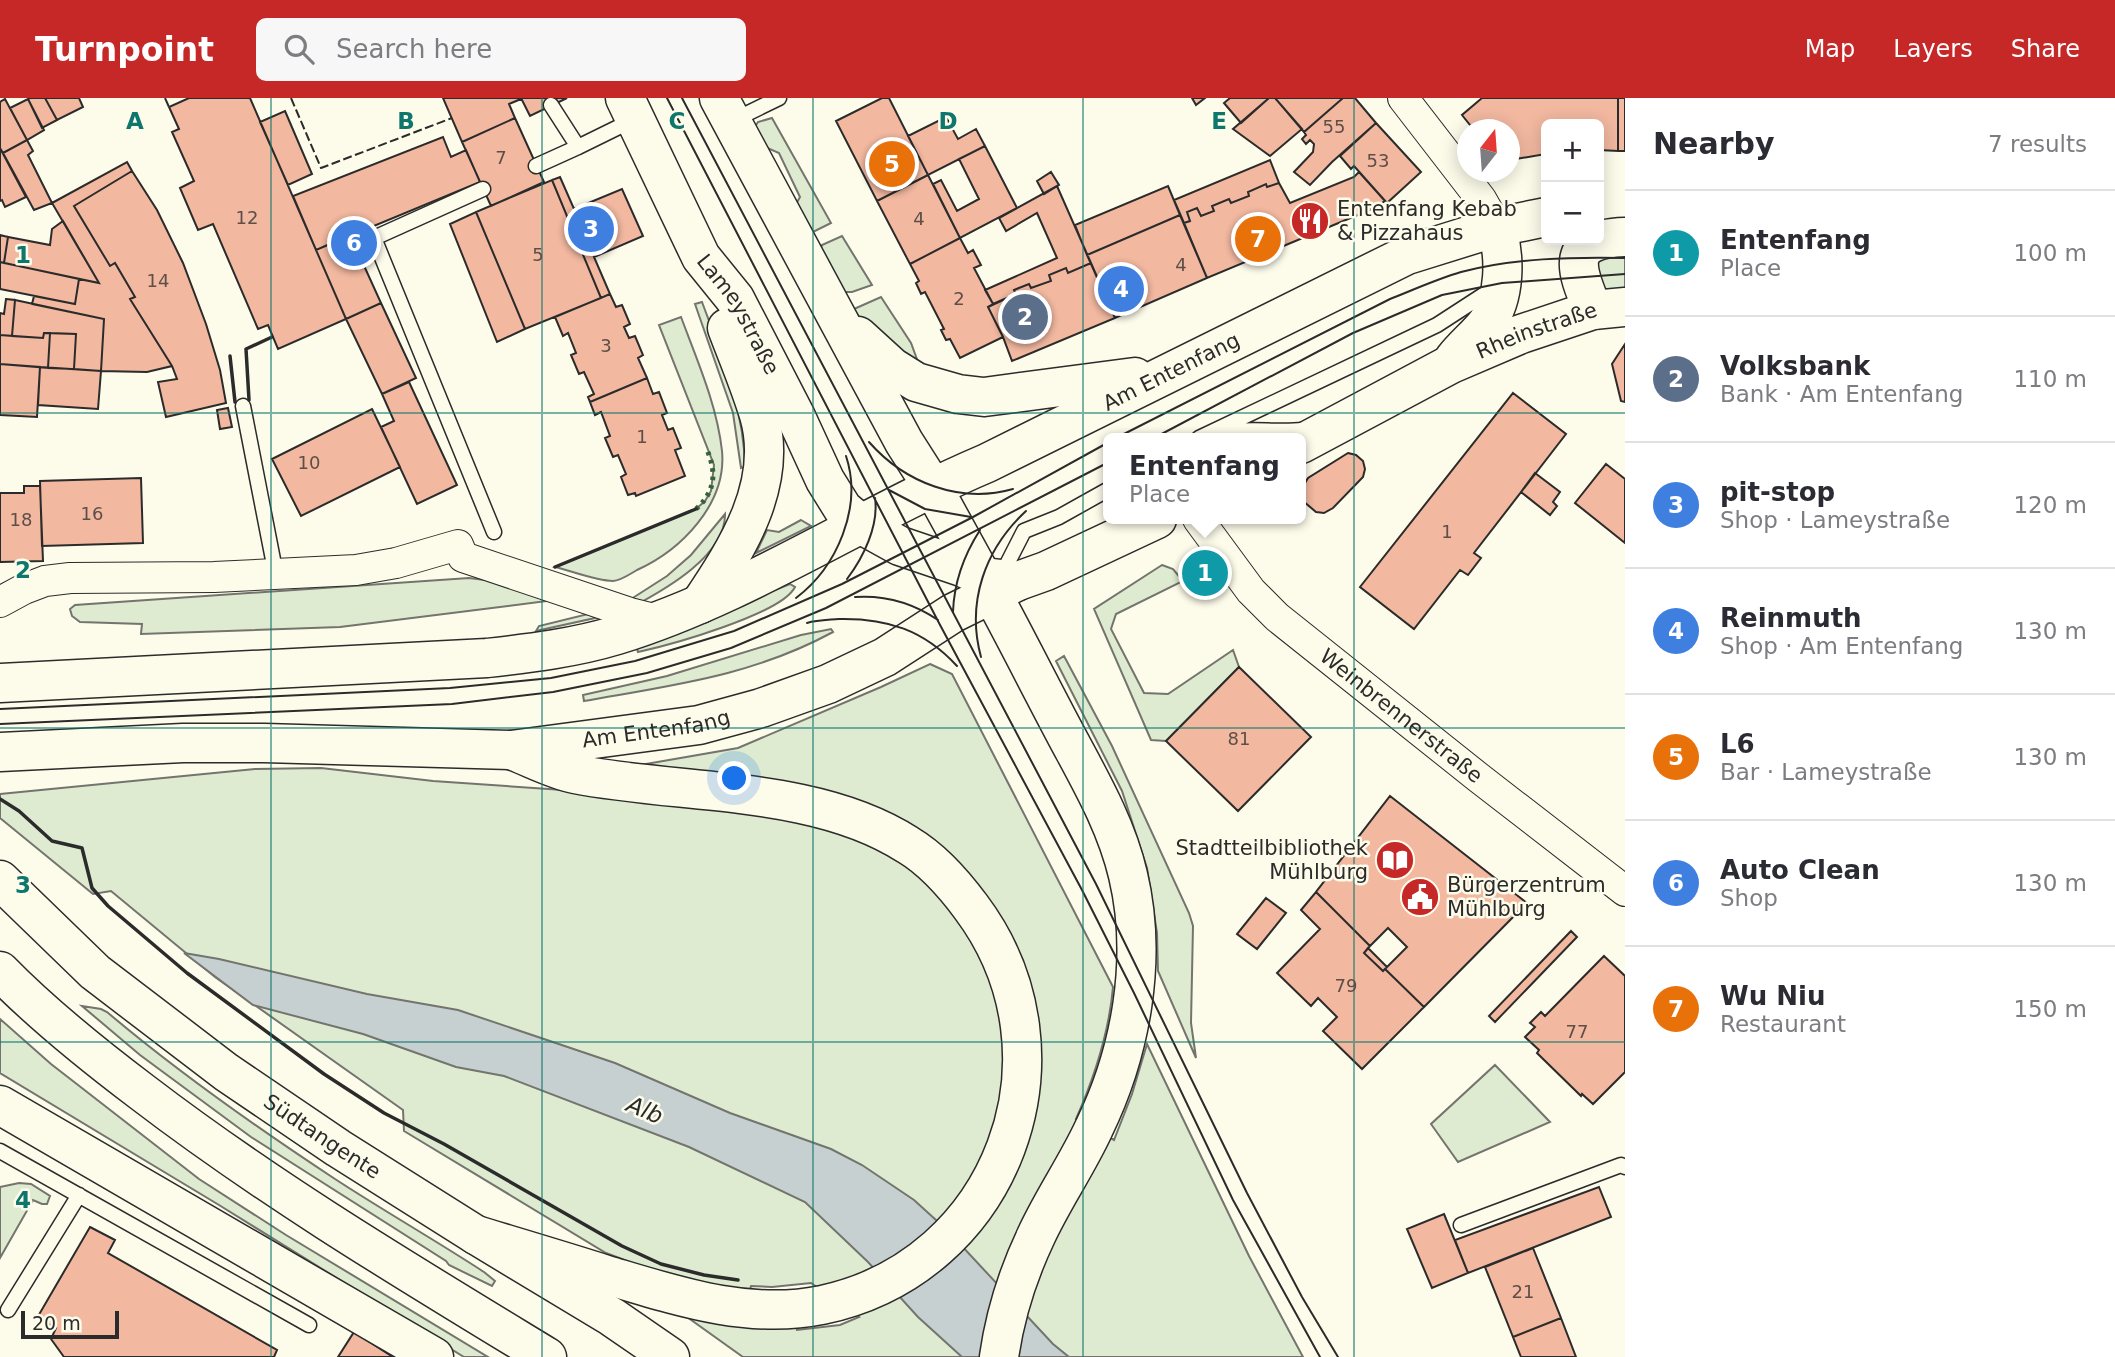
<!DOCTYPE html>
<html lang="en">
<head>
<meta charset="utf-8">
<style>
	:root { --surface:#fff; --page:#f7f7f7; --text:#2b2b33; --muted:#7c7c81; --line:#e1e1e2; --accent:#c62828 }
	body { margin:0; font-family:"DejaVu Sans",sans-serif; background:var(--page); color:var(--text) }
	.controls { position:absolute; right:21px; top:21px; display:grid; overflow:hidden; border-radius:10px; box-shadow:0 4px 18px #0003 }
	.controls button { width:63px; height:63px; display:grid; place-items:center; padding:0; border:0; border-bottom:2px solid var(--line); background:var(--surface); color:var(--text); font:35px sans-serif }
	.compass { position:absolute; left:1457px; top:21px; width:63px; height:63px; border-radius:50%; background:var(--surface); box-shadow:0 4px 18px #0003; rotate:17deg }
	.scale { position:absolute; left:21px; bottom:18px; width:98px; box-sizing:border-box; padding-left:7px; border:4px solid #2b2b2b; border-top:0; font-size:19px; line-height:24px; white-space:nowrap; color:#2b2b2b; -webkit-text-stroke:5px #fdfbea; paint-order:stroke }
	.you { position:absolute; left:735px; top:681px; width:24px; height:24px; margin:-18px; border:5px solid #fff; border-radius:50%; background:#1a73e8; box-shadow:0 0 0 10px #1a73e833 }
	.badge { display:grid; place-items:center; width:46px; height:46px; border-radius:50%; background:var(--accent); color:#fff; font-size:23px; font-weight:700 }
	.pin { position:absolute; translate:-50% -50%; border:4px solid #fff; box-shadow:0 2px 7px #0006 }
	.popup { position:absolute; left:1103px; top:335px; width:203px; height:91px; box-sizing:border-box; display:grid; place-content:center; border-radius:10px; background:var(--surface); filter:drop-shadow(0 2px 5px #0005); font-size:23px; white-space:nowrap; color:var(--muted) }
	.popup b { font-size:26px; color:var(--text) }
	.popup::after { content:''; position:absolute; left:50%; top:100%; margin-left:-14px; border:14px solid transparent; border-top-color:var(--surface) }
	.list { margin:0; padding:0; list-style:none }
	h2 { display:flex; justify-content:space-between; align-items:center; height:91px; margin:0; padding:0 28px; font-size:30px }
	h2 small { font-size:23px; font-weight:400; color:var(--muted) }
	.list li { display:grid; grid-template-columns:46px 1fr auto; gap:21px; align-items:center; box-sizing:border-box; height:126px; padding:0 28px; border-top:2px solid var(--line) }
	.list b { display:block; font-size:26px; white-space:nowrap }
	.list p { margin:0; font-size:23px; white-space:nowrap; color:var(--muted) }
	.list em { font-size:23px; font-style:normal; color:var(--muted) }
	.icon { flex:none; width:38px; height:38px; fill:none; stroke:currentColor; stroke-width:2; stroke-linecap:round; stroke-linejoin:round }
	.map { position:relative; flex:none; width:1625px; height:1259px; overflow:hidden }
	header { display:flex; align-items:center; gap:42px; box-sizing:border-box; height:98px; padding:0 35px; background:var(--accent); color:#fff }
	header strong { font-size:33px }
	nav { display:flex; gap:38px; margin-inline-start:auto; font-size:24px }
	.search { width:490px; height:63px; background:var(--page); display:flex; align-items:center; gap:18px; box-sizing:border-box; padding:0 24px; border-radius:10px; color:var(--muted); font-size:26px }
	main { display:flex }
	aside { flex:1; background:var(--surface) }
	.map>svg:first-child { display:block }
</style>
</head>
<body>
<header>
<strong>Turnpoint</strong>
<div class="search"><svg class="icon" aria-label="search" viewBox="0 0 24 24"><circle cx="10" cy="10" r="6"/><path d="M15 15l6 6"/></svg>Search here</div>
<nav><a>Map</a><a>Layers</a><a>Share</a></nav>
</header>
<main>
<div class="map">
<svg width="1625" height="1259" viewBox="0 0 1625 1259">
	<rect width="100%" height="100%" fill="#fdfbea"/>
	<!-- green -->
	<path fill="#deebd1" stroke="#74746e" stroke-width="2" d="M772,20L831,125L809,136L794,110L800,99L779,55L765,49L754,30L758,24Z
		M842,138L872,187L852,194H845L820,153L822,147Z
		M1625,148V192L1606,193L1596,185V159Z
		M881,199L911,245L922,275L865,229L854,211Z
		M702,204C722,258 744,311 745,369L741,370L733,315L695,206Z
		M681,219C697,262 717,307 722,353C727,406 681,452 637,472C630,476 620,483 613,483C596,483 572,473 555,469L696,411L705,403L711,393L714,367L659,227Z
		M725,416C726,457 666,491 634,508L628,503L667,478L691,457Z
		M801,422L811,428L756,455L767,432L779,434Z
		M1162,467L1173,471L1183,483L1116,516L1111,531L1144,595L1168,596L1233,552L1239,569L1166,643L1151,642L1094,511Z
		M469,480L509,485L547,503L340,529L141,536L142,526L80,524L72,518L70,511L75,507Z
		M790,486L795,489C782,516 670,547 638,554L636,548Z
		M588,516L595,520L536,533L539,528Z
		M831,531L833,534C752,578 673,587 584,603L583,597L667,578L801,537Z
		M1064,558L1112,648L1189,815L1193,828L1191,925L1196,960L1158,873L1157,835L1147,770L1122,693L1056,563Z
		M930,566L952,576L1113,889C1109,935 1095,978 1076,1021L1114,1042L1132,996L1147,946L1249,1158L1303,1259H743L687,1219L795,1226L797,1232L840,1227L859,1219L811,1185L772,1189L751,1188L750,1192L722,1190L659,1175L606,1155L404,1033L403,1012L215,879L111,793L93,796L0,720V696L255,671L321,670L433,683L563,692L646,666L738,650L881,589Z
		M82,908L101,911L107,914C179,975 256,1029 335,1081C384,1113 435,1142 484,1174L495,1183L492,1188L449,1167L446,1163L251,1039L140,957Z
		M0,921L51,966L199,1081L286,1137L488,1259H464L219,1107L0,975Z
		M1495,967L1550,1024L1458,1064L1431,1026Z
		M19,1085L31,1086L50,1098L47,1106H42L33,1102L0,1160V1089Z"/>
	<!-- water -->
	<path fill="#c7d0d0" stroke="#74746e" stroke-width="2" d="M184,855L219,861L367,896L458,912L615,965L730,1015L831,1051L862,1067L914,1102L947,1132L1053,1246L1069,1259H962L918,1219L868,1164L805,1104L689,1049L504,978L456,969L363,936L253,907Z"/>
	<!-- building -->
	<path fill="#f2b8a0" stroke="#2b2b2b" stroke-width="2" d="M30,0H45L57,22L42,30L28,1Z
		M45,0H79L83,9L57,22Z
		M189,0H250L346,221L278,251L268,227L258,231L213,126L198,132L180,90L194,83L172,34L179,31L169,9Z
		M443,0H521V1L509,6L515,20L462,44Z
		M521,0H567L530,18Z
		M882,0H889L928,77L877,103L836,23Z
		M1192,0H1205L1196,7Z
		M1230,0H1269L1241,25L1224,5Z
		M1269,0H1275L1302,31L1270,58L1233,31Z
		M1275,0H1343L1304,34Z
		M1343,0H1355L1376,25L1332,64L1310,87L1294,74L1313,54L1314,46L1310,42L1306,46L1302,41L1306,37L1304,34Z
		M1482,0H1618V53L1599,52V26H1546V56L1510,62V32H1474L1462,17Z
		M1618,0H1625V53H1618Z
		M5,1L27,42L3,55L0,50V4Z
		M28,1L44,32L27,42L10,10Z
		M285,13L312,76L288,87L260,24Z
		M946,19L958,41L976,31L985,48L928,77L908,38Z
		M515,20L544,84L491,108L462,44Z
		M1376,25L1421,74L1387,105L1354,68L1351,71L1340,58Z
		M443,39L451,59L466,52L480,84L316,152L293,98Z
		M27,42L33,53L28,57L52,105L34,112L3,55Z
		M985,48L1017,110L960,140L933,86L941,82L957,113L979,101L959,61Z
		M0,50L26,99L5,109L2,102L0,103Z
		M1270,62L1279,85L1267,89L1266,86L1248,94L1249,98L1231,105L1229,101L1212,108L1214,113L1201,118L1197,110L1187,114L1190,123L1184,125L1174,102Z
		M127,64L132,73L74,108L110,168L115,165L135,199L130,201L172,268L147,274L101,273L104,221L32,206L34,198L75,206L79,181L99,185L52,105Z
		M132,73L157,112L183,165L206,226L220,272L226,305L166,319L158,284L177,281L172,268L130,201L135,199L115,165L110,168L74,108Z
		M1051,74L1059,87L1044,96L1037,83Z
		M1359,74L1385,103L1372,111L1207,180L1184,125L1190,123L1187,114L1197,110L1201,118L1214,113L1212,108L1229,101L1231,105L1249,98L1248,94L1266,86L1267,89L1279,85L1290,105L1354,79Z
		M928,77L960,140L910,166L877,103Z
		M560,79L574,111L622,91L643,138L594,159L610,196L601,200L552,82Z
		M552,82L601,200L525,231L476,114Z
		M1057,88L1091,165L1068,175L1066,170L1049,177L1051,183L1031,190L1029,186L1014,192L1016,196L993,206L985,192L1057,160L1037,115L1006,133L999,120Z
		M1168,88L1180,117L1087,157L1075,127Z
		M476,114L525,231L497,244L450,126Z
		M1180,117L1207,180L1115,220L1087,157Z
		M63,123L99,185L4,165L8,139L50,147L52,131Z
		M0,137L8,139L4,165L0,164Z
		M960,140L968,155L973,152L981,167L974,170L993,206L988,209L1003,239L960,260L950,241L946,242L941,232L944,231L925,194L921,196L916,185L919,183L910,166Z
		M334,144L345,167L361,161L381,205L346,221L316,152Z
		M0,164L79,181L75,206L0,191Z
		M1091,165L1115,220L1012,263L1003,239L988,209L1016,196L1014,192L1029,186L1031,190L1051,183L1049,177L1066,170L1068,175Z
		M610,196L616,209L622,207L630,226L624,229L629,240L635,238L643,257L638,260L647,280L590,304L588,299L594,296L584,274L579,276L571,257L576,255L568,235L563,238L555,219Z
		M6,201L15,202L12,238L0,237V215L4,216Z
		M15,202L104,221L101,273L74,271L76,236L44,235L43,240L12,238Z
		M381,205L416,280L382,296L346,221Z
		M44,235H50L48,270L0,266V237L43,240Z
		M50,235L76,236L74,271L48,270Z
		M1625,246V304L1621,303L1612,266Z
		M0,266L40,269L37,319L0,317Z
		M40,269L101,273L98,311L38,307Z
		M647,280L653,296L659,294L667,315L662,317L668,332L673,330L681,350L675,352L685,378L636,398L635,395L628,397L621,379L626,376L618,357L613,359L605,340L610,338L601,314L595,317L590,304Z
		M409,284L457,387L417,406L381,329L394,323L382,296Z
		M1513,295L1566,336L1474,455L1481,460L1468,477L1460,472L1414,531L1360,489Z
		M228,310L232,329L220,331L217,312Z
		M372,311L400,369L301,418L272,361Z
		M1348,355L1356,357L1363,363L1365,371L1363,379L1333,410L1324,415L1316,414L1303,403L1302,390L1308,380Z
		M1606,366L1625,381V445L1575,405Z
		M1535,375L1560,394L1553,404L1557,408L1550,417L1521,394Z
		M141,380L143,445L42,448L40,383Z
		M24,388H40L43,463L0,464V395H24Z
		M1239,569L1311,639L1238,713L1166,643Z
		M1390,698L1527,805L1424,909L1385,871L1407,849L1388,830L1370,848L1316,794Z
		M1316,794L1370,848L1364,855L1383,873L1385,871L1424,909L1362,971L1323,933L1337,919L1318,900L1311,908L1277,875L1320,831L1301,812Z
		M1266,800L1286,815L1257,851L1237,836Z
		M1571,833L1577,839L1495,924L1489,918Z
		M1368,850L1387,869L1383,873L1364,855Z
		M1604,858L1625,878V974L1593,1006L1582,996L1581,998L1537,955L1539,952L1525,939L1535,929L1530,925L1541,914L1545,918Z
		M1599,1089L1611,1119L1468,1175L1455,1142Z
		M1444,1116L1468,1175L1432,1190L1407,1131Z
		M90,1129L115,1142L108,1155L277,1252L274,1259H64L51,1241L56,1230L37,1220Z
		M1533,1150L1561,1220L1513,1239L1485,1169Z
		M1561,1220L1576,1259H1521L1513,1239Z
		M354,1234L393,1259H338Z"/>
	<g fill="none" stroke-linecap="round" stroke-linejoin="round">
		<!-- lane casing -->
		<g stroke="#2b2b2b" stroke-width="17">
			<path id="lane" d="M551,7L578,49L635,21
				M732,23L779,0
				M536,68L578,49
				M483,91L374,140L494,434
				M243,308L276,477
				M1219,335C1247,329 1275,335 1303,332
				M1199,340L1437,227L1494,190
				M1001,478L1024,433L1059,419L1109,391
				M0,1053L309,1227
				M1461,1127L1621,1067L1625,1069
				M8,1212L79,1097"/>
		</g>
		<!-- street casing -->
		<g stroke="#2b2b2b" stroke-width="32">
			<g id="street">
				<path d="M1403,0L1481,101L1497,129"/>
				<path id="s1" d="M1198,421L1251,493L1277,519L1479,680L1625,793"/>
				<path d="M0,504L24,491L45,483L70,480L214,479L356,472L396,465L458,447L463,459L630,515L658,522"/>
			</g>
		</g>
		<!-- primary casing -->
		<g stroke="#2b2b2b" stroke-width="41">
			<g id="primary">
				<path id="s2" d="M625,0L701,159L735,201L796,319L825,382L843,411L862,427L900,448L962,469L983,479L1018,483"/>
				<path d="M719,0L904,344L932,388L987,488"/>
				<path d="M1593,212C1575,170 1564,141 1625,139"/>
				<path d="M858,238L892,269L916,284L958,296L984,299L1135,279"/>
				<path d="M1454,261C1464,248 1477,238 1487,225C1506,199 1505,159 1497,129"/>
				<path id="s3" d="M1301,346L1451,266L1521,236L1593,212L1625,209"/>
				<path d="M700,506C737,451 779,386 759,317C750,287 738,259 727,230"/>
				<path id="s4" d="M0,585L487,560C531,555 574,550 617,537C747,497 862,418 987,365L1407,157L1497,129L1546,119"/>
				<path id="s5" d="M0,654L183,645H264L511,652L699,627L761,610L828,586L885,559L953,515L1018,483L1046,473L1157,421"/>
			</g>
		</g>
		<!-- highway casing -->
		<g stroke="#2b2b2b" stroke-width="41">
			<g id="highway">
				<path d="M992,496C1017,542 1041,590 1066,637C1090,682 1116,726 1128,777C1148,861 1131,954 1094,1030C1077,1067 1053,1101 1036,1138C1018,1176 1005,1217 999,1259"/>
				<path id="s6" d="M0,782L95,874L226,974L338,1050L476,1137L612,1219L670,1259"/>
				<path d="M0,873C43,917 93,957 142,994C270,1092 409,1175 547,1259"/>
				<path d="M0,1007L434,1259"/>
				<path d="M476,1137C519,1150 563,1163 607,1177C677,1198 748,1222 822,1207C1003,1169 1082,957 971,809C954,786 933,762 908,747C815,687 682,697 575,676C554,672 532,660 511,652"/>
			</g>
		</g>
		<!-- lane -->
		<use href="#lane" stroke="#fdfbea" stroke-width="14"/>
		<!-- street -->
		<use href="#street" stroke="#fdfbea" stroke-width="30"/>
		<!-- primary -->
		<use href="#primary" stroke="#fdfbea" stroke-width="38"/>
		<!-- highway -->
		<use href="#highway" stroke="#fdfbea" stroke-width="38"/>
		<!-- tram -->
		<path stroke="#2b2b2b" stroke-width="2" d="M667,0L939,525L1082,792L1134,895L1233,1102L1320,1259
			M682,0L1096,786L1247,1095L1302,1199L1338,1259
			M1116,340L1390,201C1413,192 1437,181 1461,174C1513,160 1572,159 1625,160
			M1154,340L1353,235L1442,197L1502,185L1625,176
			M869,344C905,385 960,406 1013,391
			M889,392L925,411L971,419
			M847,481C863,460 879,428 875,400
			M855,499C885,497 913,505 938,522
			M796,500C837,469 863,409 846,358
			M953,514C954,484 964,457 980,432
			M807,525C817,522 828,522 839,521C887,520 924,532 957,568
			M981,559C966,504 985,451 1026,413
			M0,611L450,590L551,580L635,563L734,533L842,486L973,419L1109,344
			M0,626L452,606L553,594L647,575L731,550L826,510L1109,364"/>
		<!-- hedge -->
		<path stroke="#34623c" stroke-width="5" stroke-dasharray="3.5 5" stroke-linecap="butt" d="M696,411C715,394 717,375 707,352"/>
		<!-- fence -->
		<path stroke="#2b2b2b" stroke-width="2" stroke-dasharray="9 3.5" stroke-linecap="butt" d="M165,0L169,9
			M291,0L321,70L452,20"/>
		<!-- wall -->
		<path stroke="#2b2b2b" stroke-width="3.5" d="M230,258L235,304
			M249,302L246,251L272,239
			M555,469L696,411
			M0,701L19,713L52,743L82,750L92,790L108,808L187,875L324,976L384,1015L444,1046L622,1148L661,1166L704,1177L738,1182"/>
	</g>
	<!-- grid -->
	<path fill="none" stroke="#0f766e" stroke-width="2" stroke-opacity="0.55" d="M271,0V1259M542,0V1259M813,0V1259M1083,0V1259M1354,0V1259M0,315H1625M0,630H1625M0,944H1625"/>
	<!-- icons -->
	<defs>
		<g id="restaurant-disc" transform="scale(2.0125)"><circle r="9.5" fill="#c62828" stroke="#fdfbea"/><path d="M-5-6h1v4h1v-4h1v4h1v-4h1v5L-1.5 .5V6h-2V.5L-5-1ZM5-6V6H3V1.5H1.5Q1.5-4 5-6Z" fill="#fff"/></g>
		<g id="library-disc" transform="scale(2.0125)"><circle r="9.5" fill="#c62828" stroke="#fdfbea"/><path d="M-6-4Q-3-5.5-.7-3.5V5Q-3 3-6 4ZM6-4Q3-5.5 .7-3.5V5Q3 3 6 4Z" fill="#fff"/></g>
		<g id="civic-disc" transform="scale(2.0125)"><circle r="9.5" fill="#c62828" stroke="#fdfbea"/><path d="M-.6-6.5H3V-4.5H.6V-3L4-1V1h2V6H-6V1h2V-1L-.6-3ZM-1.2 2.5V6h2.4V2.5Z" fill="#fff"/></g>
	</defs>
	<g fill-rule="evenodd">
		<use href="#restaurant-disc" x="1310" y="123"/>
		<use href="#library-disc" x="1395" y="762"/>
		<use href="#civic-disc" x="1420" y="799"/>
	</g>
	<g text-anchor="middle" stroke-width="5" stroke-linejoin="round" paint-order="stroke">
		<!-- number labels -->
		<g font-size="18" fill="#5d4e48">
			<text x="1334" y="35">55</text>
			<text x="501" y="66">7</text>
			<text x="1378" y="69">53</text>
			<text x="247" y="126">12</text>
			<text x="919" y="127">4</text>
			<text x="538" y="163">5</text>
			<text x="1181" y="173">4</text>
			<text x="158" y="189">14</text>
			<text x="959" y="207">2</text>
			<text x="606" y="254">3</text>
			<text x="642" y="345">1</text>
			<text x="309" y="371">10</text>
			<text x="92" y="422">16</text>
			<text x="21" y="428">18</text>
			<text x="1447" y="440">1</text>
			<text x="1239" y="647">81</text>
			<text x="1346" y="894">79</text>
			<text x="1577" y="940">77</text>
			<text x="1523" y="1200">21</text>
		</g>
		<!-- poi labels -->
		<g font-size="21" fill="#2b2b2b" stroke="#fdfbea" text-anchor="start">
			<text x="1337" y="118">Entenfang Kebab<tspan x="1337" dy="24">&amp; Pizzahaus</tspan></text>
			<text x="1368" y="757" text-anchor="end">Stadtteilbibliothek<tspan x="1368" dy="24">Mühlburg</tspan></text>
			<text x="1447" y="794">Bürgerzentrum<tspan x="1447" dy="24">Mühlburg</tspan></text>
		</g>
		<!-- street labels -->
		<g font-size="21" fill="#2b2b2b" stroke="#fdfbea">
			<text dy="7" stroke="none"><textPath href="#s2" startOffset="245">Lameystraße</textPath></text>
			<text dy="7" stroke="none"><textPath href="#s3" startOffset="262">Rheinstraße</textPath></text>
			<text dy="7" stroke="none"><textPath href="#s4" startOffset="1234">Am Entenfang</textPath></text>
			<text dy="7" stroke="none"><textPath href="#s1" startOffset="285">Weinbrennerstraße</textPath></text>
			<text dy="7" stroke="none"><textPath href="#s5" startOffset="658">Am Entenfang</textPath></text>
			<text dy="7" stroke="none"><textPath href="#s6" startOffset="413">Südtangente</textPath></text>
		</g>
		<!-- water labels -->
		<g font-size="23" font-style="italic" fill="#2b2b2b" stroke="#fdfbea">
			<text transform="translate(645 1012) rotate(23)" y="8">Alb</text>
		</g>
	</g>
	<g font-size="23" text-anchor="middle" font-weight="bold" fill="#0f766e" stroke="#fdfbea" stroke-width="5" stroke-linejoin="round" paint-order="stroke">
		<text x="135" y="31">A</text>
		<text x="406" y="31">B</text>
		<text x="677" y="31">C</text>
		<text x="948" y="31">D</text>
		<text x="1219" y="31">E</text>
		<text x="23" y="165">1</text>
		<text x="23" y="480">2</text>
		<text x="23" y="795">3</text>
		<text x="23" y="1110">4</text>
	</g>
</svg>
<div class="controls">
<button>+</button>
<button>−</button>
</div>
<svg class="compass" viewBox="-18 -18 36 36"><path d="M0-13l5 13h-10z" fill="#e53935"/><path d="M0 13l5-13h-10z" fill="#7c7c81"/></svg>
<div class="scale">20 m</div>
<div class="you"></div>
<div class="pin badge" style="left:1205px;top:475px;background:#0f9aa8">1</div>
<div class="popup"><b>Entenfang</b>Place</div>
<div class="pin badge" style="left:1025px;top:219px;background:#5c6f8a">2</div>
<div class="pin badge" style="left:591px;top:131px;background:#3f7fe0">3</div>
<div class="pin badge" style="left:1121px;top:191px;background:#3f7fe0">4</div>
<div class="pin badge" style="left:892px;top:66px;background:#e8710a">5</div>
<div class="pin badge" style="left:354px;top:145px;background:#3f7fe0">6</div>
<div class="pin badge" style="left:1258px;top:141px;background:#e8710a">7</div>
</div>
<aside>
<h2>Nearby<small>7 results</small></h2>
<ul class="list">
<li><span class="badge" style="background:#0f9aa8">1</span><div><b>Entenfang</b><p>Place</p></div><em>100 m</em></li>
<li><span class="badge" style="background:#5c6f8a">2</span><div><b>Volksbank</b><p>Bank · Am Entenfang</p></div><em>110 m</em></li>
<li><span class="badge" style="background:#3f7fe0">3</span><div><b>pit-stop</b><p>Shop · Lameystraße</p></div><em>120 m</em></li>
<li><span class="badge" style="background:#3f7fe0">4</span><div><b>Reinmuth</b><p>Shop · Am Entenfang</p></div><em>130 m</em></li>
<li><span class="badge" style="background:#e8710a">5</span><div><b>L6</b><p>Bar · Lameystraße</p></div><em>130 m</em></li>
<li><span class="badge" style="background:#3f7fe0">6</span><div><b>Auto Clean</b><p>Shop</p></div><em>130 m</em></li>
<li><span class="badge" style="background:#e8710a">7</span><div><b>Wu Niu</b><p>Restaurant</p></div><em>150 m</em></li>
</ul>
</aside>
</main>
</body>
</html>
